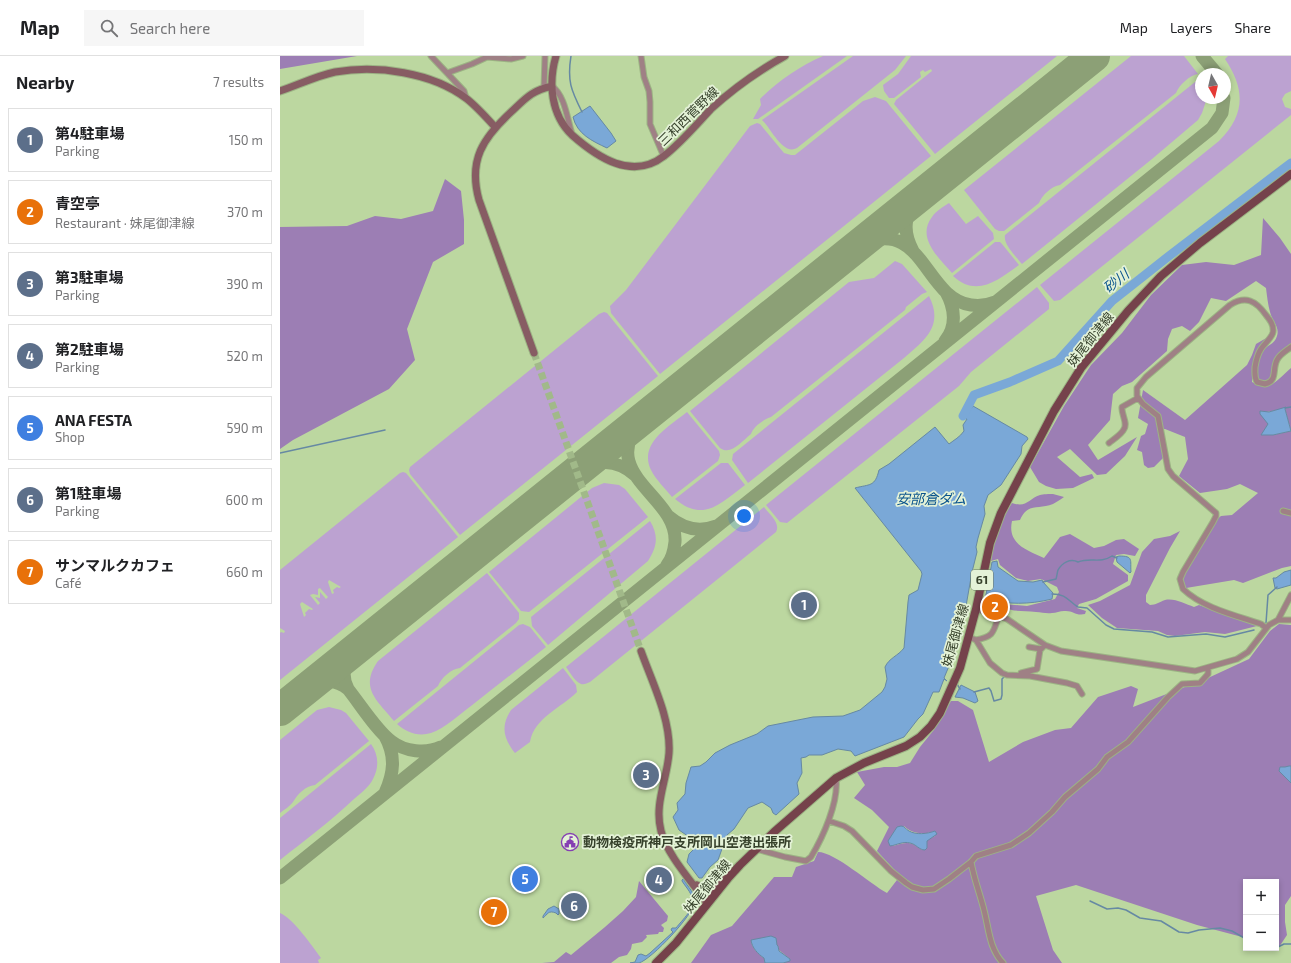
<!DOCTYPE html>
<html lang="en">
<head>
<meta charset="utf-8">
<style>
	:root { --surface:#fff; --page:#f6f6f6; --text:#202124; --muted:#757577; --line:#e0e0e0; --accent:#0f766e }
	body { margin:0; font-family:"Exo 2","Noto Sans JP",sans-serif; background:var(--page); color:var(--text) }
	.controls { position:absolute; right:12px; bottom:12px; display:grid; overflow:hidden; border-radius:0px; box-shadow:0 2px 6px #0003 }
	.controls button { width:36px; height:36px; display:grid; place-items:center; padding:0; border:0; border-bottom:1px solid var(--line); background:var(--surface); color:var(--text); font:20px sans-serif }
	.compass { position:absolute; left:915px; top:12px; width:36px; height:36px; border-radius:50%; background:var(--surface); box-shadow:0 2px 6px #0003; rotate:172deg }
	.you { position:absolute; left:464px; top:460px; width:14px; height:14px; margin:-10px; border:3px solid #fff; border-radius:50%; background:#1a73e8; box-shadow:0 0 0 6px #1a73e833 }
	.badge { display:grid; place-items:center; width:26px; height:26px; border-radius:50%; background:var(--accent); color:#fff; font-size:13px; font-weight:700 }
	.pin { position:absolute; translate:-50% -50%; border:2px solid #fff; box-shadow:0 1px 4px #0006 }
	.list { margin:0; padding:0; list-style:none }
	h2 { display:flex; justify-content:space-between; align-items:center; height:52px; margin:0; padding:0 16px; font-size:17px }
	h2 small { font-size:13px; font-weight:400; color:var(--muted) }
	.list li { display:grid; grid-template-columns:26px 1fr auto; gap:12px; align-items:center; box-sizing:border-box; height:64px; margin:0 8px 8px; padding:0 8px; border:1px solid var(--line); border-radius:0px }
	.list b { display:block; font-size:15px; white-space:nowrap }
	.list p { margin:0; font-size:13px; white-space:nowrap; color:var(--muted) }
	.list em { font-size:13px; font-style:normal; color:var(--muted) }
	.icon { flex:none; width:22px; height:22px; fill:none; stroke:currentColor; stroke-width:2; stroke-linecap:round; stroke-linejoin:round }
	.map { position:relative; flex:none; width:1011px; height:907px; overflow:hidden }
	header { display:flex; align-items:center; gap:24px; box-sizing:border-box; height:56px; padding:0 20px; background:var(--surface); border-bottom:1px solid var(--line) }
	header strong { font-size:19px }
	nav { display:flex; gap:22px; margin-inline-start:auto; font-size:14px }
	.search { width:280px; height:36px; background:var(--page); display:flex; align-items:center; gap:10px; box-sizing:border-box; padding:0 14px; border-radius:0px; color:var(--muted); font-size:15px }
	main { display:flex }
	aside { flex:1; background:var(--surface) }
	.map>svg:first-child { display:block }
</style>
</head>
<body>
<header>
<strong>Map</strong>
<div class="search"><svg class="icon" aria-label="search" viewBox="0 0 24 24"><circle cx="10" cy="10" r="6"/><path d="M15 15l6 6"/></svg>Search here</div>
<nav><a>Map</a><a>Layers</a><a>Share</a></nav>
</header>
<main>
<aside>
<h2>Nearby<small>7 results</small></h2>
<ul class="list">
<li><span class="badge" style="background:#5c6f8a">1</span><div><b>第4駐車場</b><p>Parking</p></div><em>150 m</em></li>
<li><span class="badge" style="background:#e8710a">2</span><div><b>青空亭</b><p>Restaurant · 妹尾御津線</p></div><em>370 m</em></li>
<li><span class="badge" style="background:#5c6f8a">3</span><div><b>第3駐車場</b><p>Parking</p></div><em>390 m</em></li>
<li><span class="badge" style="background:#5c6f8a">4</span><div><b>第2駐車場</b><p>Parking</p></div><em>520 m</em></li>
<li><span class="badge" style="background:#3f7fe0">5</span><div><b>ANA FESTA</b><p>Shop</p></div><em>590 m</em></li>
<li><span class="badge" style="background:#5c6f8a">6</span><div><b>第1駐車場</b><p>Parking</p></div><em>600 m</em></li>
<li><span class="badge" style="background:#e8710a">7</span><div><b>サンマルクカフェ</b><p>Café</p></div><em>660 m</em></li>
</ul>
</aside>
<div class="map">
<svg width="1011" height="907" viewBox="0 0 1011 907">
	<rect width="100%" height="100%" fill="#bcd7a0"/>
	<!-- green -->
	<path fill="#bca2d1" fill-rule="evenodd" d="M543,0H567L478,63H473L481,49L480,43C498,25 520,10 543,0Z
		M573,0H626L615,14L517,92C503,100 491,72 482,64Z
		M631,0H777L655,98L614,48L616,44L652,15L651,13L645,16L643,14L640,16L641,21L614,42H609L604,35L603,29L618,18Z
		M851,0H904L918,18C910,19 899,29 896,37L780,129C772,130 762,139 759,147L724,175H719L715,173L684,134Z
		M948,0H1011V35L1005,38L1002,43L1005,51L1011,53V59L780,244L774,245L760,229L939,85C966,58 965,33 945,3Z
		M920,22L921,42H927L922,57L918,64L872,103L742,208C736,200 723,189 725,179Z
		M595,41L606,45L651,100L380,318L331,257L330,250L346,234L470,70L477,67L480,68L504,97L511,99H515L583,45Z
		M669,147L686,168L698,160L713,177L714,183L672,217C659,202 636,182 652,161C656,155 663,151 669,147Z
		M715,186H720L722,188L739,209C718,224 697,242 673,220Z
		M615,205L622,208L647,236L642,238L626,251L625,254L491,361C484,363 473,371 471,378C462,385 451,400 440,392L410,355L569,226L594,222Z
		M757,231L769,247V253L691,316L679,330L507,467L500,466L486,449Z
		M649,240C664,270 645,284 624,302L468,427L452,404L453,398Z
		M324,256L327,257L378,320L180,479L130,418L129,414L130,411L319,258Z
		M407,356L439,395L440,399L438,405L392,441C385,432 376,424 371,414C358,387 390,370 407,356Z
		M441,407H448L465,429C441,447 424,467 395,443Z
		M123,416L126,417L178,481L0,624V577L1,576L4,577L5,575L0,572V514L120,417ZM49,524L61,531L59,532L57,531L53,534L54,537L52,538L48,526ZM40,532L48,541L46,543L40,536V542L35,541L40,547L38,549L30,539L33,538L38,539V533ZM22,546L33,553L32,554L29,553L25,557L26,559L24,561L20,548Z
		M324,427L339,429L345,433L368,461L249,556L241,555L209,516L312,432Z
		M484,451C489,458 501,467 496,476L310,626C307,627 304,629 301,628C295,626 289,615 286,611Z
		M370,465C379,480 377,491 368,505L268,589L252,570L251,561Z
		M207,517L239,557V563L236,567L180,612C171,613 161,622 158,630L114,665C97,644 79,632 98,605Z
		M243,568L250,571L266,591C241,611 216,630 191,650C180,658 164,673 151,677C138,681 126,676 117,668L239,569Z
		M283,612L296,629L297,636C281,652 254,662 250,686L235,697C224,683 220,671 231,654Z
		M49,651L61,654L66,657L89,685L35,729C25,730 18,738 13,746C10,750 4,754 0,757V684L37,654Z
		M91,688C99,699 99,712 93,723C89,731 81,737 74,743C51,765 25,784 0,804V762Z
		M0,857C13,862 32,890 41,902L38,904L39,907H0Z"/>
	<!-- forest -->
	<path fill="#9c7eb4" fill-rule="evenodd" d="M0,0H77L0,13Z
		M165,123L181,135L184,164V188L153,206L127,273L135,304L109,333L13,384L0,393V171L67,170L95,160L121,163L153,155Z
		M983,162L1000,182L1011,198V289L999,298L993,321L988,326L978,325C974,316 977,300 984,293C989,289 995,287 997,280C1000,271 992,265 990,256C988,249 987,240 986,232L976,225L946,245L931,242L919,266L910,275L902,270L892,273L888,283L887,295L852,326L842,330L833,338L830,364L808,389L818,404L857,381L845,400L826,418L817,419L790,393L777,401L800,421L812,418L814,422L793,432L776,433L766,430L759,426L750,411L784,350L811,309L842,277L871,239L902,209L926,206L954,209L981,199Z
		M988,281L972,322V326C990,337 998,323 1011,312V510L1002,512L963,527L954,524L906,532L903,523L905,516L936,464L941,460L952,459L978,437L960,428L947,433L920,437L899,420L908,403L905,381L885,373L878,374L883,402L874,411L868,412L864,409L862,396L857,394L861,380L865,378L868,368L858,362L863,334L905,364L967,309L972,299L976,288ZM1005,353L1011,375L993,379H982L988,368L981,355L986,356Z
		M773,438L784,441C781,443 777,446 773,448C759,454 748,446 740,464L732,465C727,488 747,494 764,502L780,481L790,478L814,492L824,490L836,484L844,483L859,493L855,500L844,498L836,499L833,508L848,519V525L816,543L799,548L797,552L806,555L805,558C795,560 793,554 784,555C780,555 776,557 772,557C766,558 762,556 756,556C744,554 733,557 722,550L723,548L747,550L775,543L779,536L777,531L761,523L748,525L736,522L720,509L718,503L711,505C713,483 720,465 732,447C747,452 748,443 760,439C763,438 769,438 773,438Z
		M900,475L890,492L866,539V546L870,549C876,549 879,546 885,544C895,542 905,548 914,551L919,549L977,570L945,578L925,576L895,580L887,579L878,575L837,572L822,562L808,549L820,545L850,529L862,496L874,483L890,480Z
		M999,568L1011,569V840L1005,849V866L1007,879L999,891L996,890V826H966V882L917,869L796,829L756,840L773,894L782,907H503L505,906H508L510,903L499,894L498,890L496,889V885H471C472,892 478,898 484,902L485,907H411L431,879L452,870L494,821H512L516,811L534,805L538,796C555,796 590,828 607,837L620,820L597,795L609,771L592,754L574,742L585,729L577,716L604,711H617L630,707L640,691L653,675L671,645H678L693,654L709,706L743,686L775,674L791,672L818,641L851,630L858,633L853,651L928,622L969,603L990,575ZM624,770C632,778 644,779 655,775V780L647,784V789L642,794C630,785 627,786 613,790Z
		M359,825L388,860L387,865L381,869L384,872L383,876H379L378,878L366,879L367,881L362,886L352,888L351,893L347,899L339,901L331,907H262L274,906L286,896L291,899L325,871L343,855L356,841Z"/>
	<!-- water -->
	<path fill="#7aa8d7" stroke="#6689a3" d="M310,50L331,77L336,85L327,92C312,85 297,78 293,61Z
		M693,350L747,381L748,383L742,390L741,398L721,429L708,439L704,450L705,458L698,482L696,491L697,496L692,516L686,550L685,552H679V556L675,560L671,580L666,590L664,604L669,610L664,622L667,625L664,623L659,636H653L643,658L638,663L624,681L575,700L571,695L558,693L542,699H529L526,701L521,702L522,717L517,727L519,738L496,759L493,757L491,752L482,746L468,752L454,773L447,779L438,804L430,811L422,822H419L407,806L409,798L415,792V785L399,774L393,761L398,754L397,747L405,738L406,727L411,711L420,710L426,706L435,697L450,689L477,678L488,670L533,661L563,660L580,654L602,636L605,631L607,623L605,611C609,602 618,600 624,592L628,546L629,539L638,534L642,518L641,515L575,432C590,428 595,431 599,414L609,408L655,371L669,388C674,384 680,381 684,375L683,369L687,363L685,361Z
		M1006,351L1005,353L1011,375L993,379H981L988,368L980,358V355L989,356Z
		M839,500C854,500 850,504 851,516L850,517L837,506L836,501Z
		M717,505L718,511L738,525L753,526L762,524L763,526L773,537L772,543C748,549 729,548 705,544L712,506Z
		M1011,514V529L997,533L995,532L993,522H996L1004,516Z
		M681,629L695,636L698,645L695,647L683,642L675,641Z
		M1009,710H1011V727L999,715L1000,711H1005Z
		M621,770C625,770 625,773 629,775C636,779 647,778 655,775L657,778L647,785V792L645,794C639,794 636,788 630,787C623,785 617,789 610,790L608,785L617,771Z
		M405,821V822L404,824C407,830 416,838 415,846C413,859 372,903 359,907C357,907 352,907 350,907L355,906L358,899L361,898L366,900L370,897L393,876L391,874L392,872H396C402,864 416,852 412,842C411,836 405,830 402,825V824Z
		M274,850L279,853V858L278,859L276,857C268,854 268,858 263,862V860L268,853Z
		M491,880L496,882L497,889L498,890L499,895L510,903V905L503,907H485L484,902C478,898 472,892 471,884Z"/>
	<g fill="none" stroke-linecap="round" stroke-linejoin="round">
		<!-- stream -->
		<path stroke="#6689a3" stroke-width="1.5" d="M291,0C287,25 291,34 302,56
			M1005,352L1011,351
			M0,397L105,374
			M763,526L776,523C777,520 777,517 778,514C782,507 790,502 798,506C811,501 820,508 832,500L837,502
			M772,538C787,538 788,545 798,551L807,552L826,569L834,573L872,576L888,581L926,578L945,581L974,574
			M986,567L988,539L997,531
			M677,628L680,633
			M694,636L709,632L711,635L714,645L721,643L722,639V623L724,621
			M810,845L827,853L838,852L846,854L860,862L881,865L899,876L908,877L919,874L940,872L952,875L966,883
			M996,892L1004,888H1011"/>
		<!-- river -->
		<path stroke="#7aa8d7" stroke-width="9" d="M683,360L694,339L730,326L778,305L832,245L889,200L1011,107"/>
		<!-- taxiway -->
		<path stroke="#8ca076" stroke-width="13" d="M922,0L937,18
			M578,190C644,158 643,242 691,249C699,250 708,249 715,246
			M633,195C621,173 625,156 642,138
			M665,285C677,271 675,252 666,236
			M363,362C314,419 398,439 395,486C394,495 392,503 387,509
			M295,416C317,404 335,402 355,419
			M388,460C402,472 418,477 436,470
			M31,629C45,623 56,624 68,633C80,648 97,675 111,685C125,696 146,698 161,691
			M68,633C60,617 65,604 76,592
			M105,680C116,700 114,717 105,737
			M0,822L932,72L942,57L944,42"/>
		<!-- runway -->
		<path stroke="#8ca076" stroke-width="32" d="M0,654L814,0"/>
		<!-- secondary-tunnel -->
		<path stroke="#a1b989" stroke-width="7" stroke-dasharray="7 3.5" stroke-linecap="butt" d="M254,297L361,595"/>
		<!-- street casing -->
		<g stroke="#9cb384" stroke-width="7">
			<path id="street" d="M151,0L184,35L186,42
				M361,0L364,21L369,35L370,46V68L384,101
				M167,17L192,8L207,1L231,3L243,0
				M272,30C285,40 287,62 292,78
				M264,32L265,0
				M829,387C834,383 842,378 844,373C848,367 841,358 842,351L858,342
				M1003,455L1011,457
				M696,553L727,563L765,589L781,595L915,615L957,603L968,596L989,569L998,564H1011
				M998,564L1011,539
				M986,572L981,568C954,559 923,552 903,533L900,523L903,516L933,466L936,460V457L893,420L888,413L878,360L863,348L857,340V332L866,321L950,249C966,239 976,245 986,259C990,264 994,269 993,276C992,282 984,288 981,293C977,299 976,305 975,311C975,317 974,321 977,326L985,328C998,325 992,313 997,304C1000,298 1006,295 1011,291
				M689,581L696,584L710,607L722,617L727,619L750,620L787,627L797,630L802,638
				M696,584C715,580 713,576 719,559
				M749,591L761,593
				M741,617L757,613L760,594L765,589
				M549,765L564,770L572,775L611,815L626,827L632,831L643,834L654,833L669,823L691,806L696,800L731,789L749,777L772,756L785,741L818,713L827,701L848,686L888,641L902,628L920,627L928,618V612
				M476,793L505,801L526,805L531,801C543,781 559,746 556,722
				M691,806C694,823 700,838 704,854C709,873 709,892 723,907"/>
		</g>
		<!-- secondary casing -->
		<g stroke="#9cb384" stroke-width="9">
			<path id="secondary" d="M276,0C268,27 271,59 292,79C317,101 352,125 384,100C401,87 416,69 431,53C454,32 478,15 505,0
				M0,35C18,29 36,20 55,16C97,9 152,16 187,43C197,51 206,61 215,71
				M254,297L199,144C188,104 203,82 231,56C246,42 251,35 272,30
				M361,595C372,626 391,663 389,697C387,724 374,748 381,775C387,799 413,827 427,847
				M417,829L428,835L434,832L445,823"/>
		</g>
		<!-- primary casing -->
		<g stroke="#9cb384" stroke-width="10">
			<path id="primary" d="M376,907L396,887L449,821L460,809L494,776L556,722L584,707L626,690L640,681L651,670L660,657L680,612L696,553L710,487L721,457L774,355L801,312L848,255L881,220L920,187L1011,118"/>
		</g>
		<!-- street -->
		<use href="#street" stroke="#9f8085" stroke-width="5"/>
		<!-- secondary -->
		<use href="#secondary" stroke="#875c63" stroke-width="7"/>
		<!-- primary -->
		<use href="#primary" stroke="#75424b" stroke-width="8"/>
	</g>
	<!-- icons -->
	<defs>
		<g id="civic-ring" transform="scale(0.9)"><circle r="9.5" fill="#e4f2d7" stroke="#853fb3" stroke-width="1.5"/><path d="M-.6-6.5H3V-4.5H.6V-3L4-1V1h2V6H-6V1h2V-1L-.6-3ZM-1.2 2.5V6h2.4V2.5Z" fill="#853fb3"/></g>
	</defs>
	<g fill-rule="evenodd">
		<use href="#civic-ring" x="290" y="786"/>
	</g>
	<g text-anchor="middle" stroke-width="3.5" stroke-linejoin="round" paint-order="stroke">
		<!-- shield labels -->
		<rect fill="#e4f2d7" stroke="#6a765f" stroke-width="1" x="691" y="514" width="22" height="20" rx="3"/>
		<g font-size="12" font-weight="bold" fill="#36412b">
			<text x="702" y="528">61</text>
		</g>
		<!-- street labels -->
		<g font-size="13" fill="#36412b" stroke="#e4f2d7">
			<text transform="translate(408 60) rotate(-44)" y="5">三和西菅野線</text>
			<text transform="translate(810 283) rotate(-51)" y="5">妹尾御津線</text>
			<text transform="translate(675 579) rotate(-74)" y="5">妹尾御津線</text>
			<text transform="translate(427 830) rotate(-50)" y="5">妹尾御津線</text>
		</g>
		<!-- poi labels -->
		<g font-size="13" font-weight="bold" fill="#36412b" stroke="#e4f2d7" text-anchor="start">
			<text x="303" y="791">動物検疫所神戸支所岡山空港出張所</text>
		</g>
		<!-- water labels -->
		<g font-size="14" font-style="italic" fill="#09538c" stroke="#e4f2d7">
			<text transform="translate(836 225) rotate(-39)" y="5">砂川</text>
			<text x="651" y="448">安部倉ダム</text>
		</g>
	</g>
</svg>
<div class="controls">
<button>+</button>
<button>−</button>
</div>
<svg class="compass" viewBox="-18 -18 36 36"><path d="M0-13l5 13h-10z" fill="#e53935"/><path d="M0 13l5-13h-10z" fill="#757577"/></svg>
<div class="you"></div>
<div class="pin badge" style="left:524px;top:549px;background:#5c6f8a">1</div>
<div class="pin badge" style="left:715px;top:551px;background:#e8710a">2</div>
<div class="pin badge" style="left:366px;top:719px;background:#5c6f8a">3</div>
<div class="pin badge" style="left:379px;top:824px;background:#5c6f8a">4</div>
<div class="pin badge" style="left:245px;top:823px;background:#3f7fe0">5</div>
<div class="pin badge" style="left:294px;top:850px;background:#5c6f8a">6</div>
<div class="pin badge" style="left:214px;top:856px;background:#e8710a">7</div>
</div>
</main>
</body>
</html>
